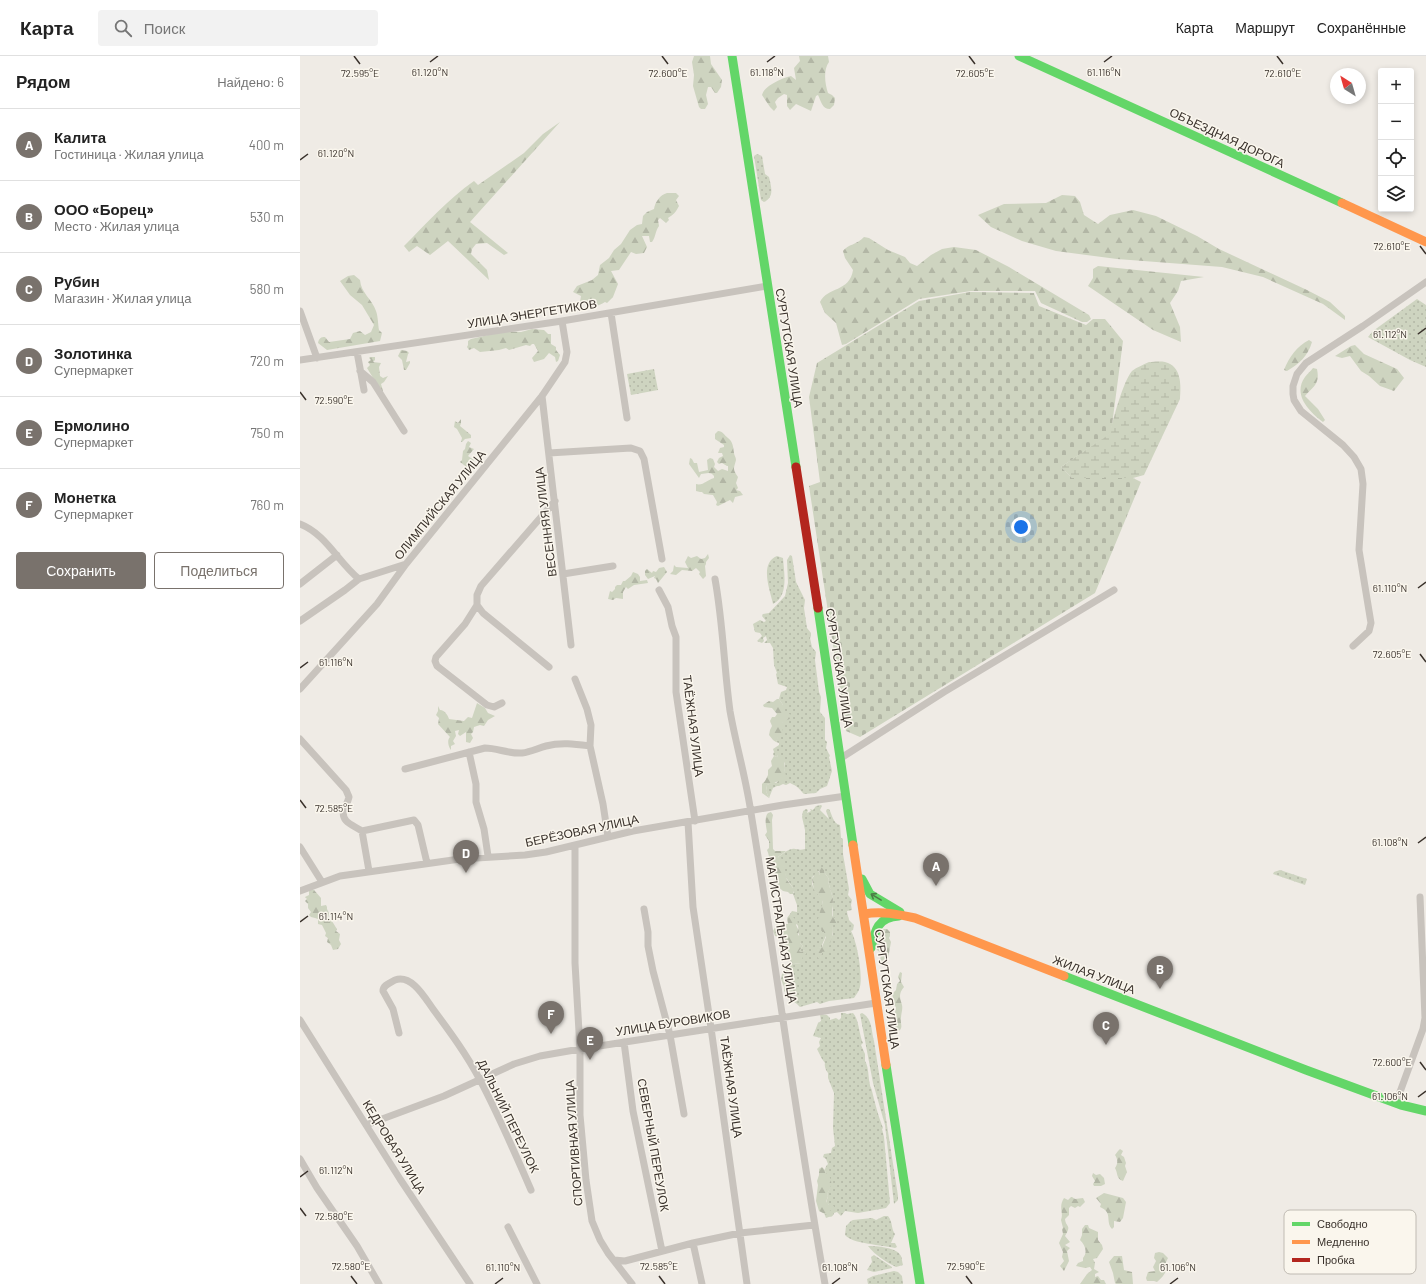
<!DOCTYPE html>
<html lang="ru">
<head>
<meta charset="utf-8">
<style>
	:root { --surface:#fff; --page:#f2f2f2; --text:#222; --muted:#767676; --line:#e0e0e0; --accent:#79726c }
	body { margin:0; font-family:Barlow,sans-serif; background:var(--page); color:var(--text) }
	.controls { position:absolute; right:12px; top:12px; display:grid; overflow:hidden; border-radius:4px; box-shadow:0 2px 6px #0003 }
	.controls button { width:36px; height:36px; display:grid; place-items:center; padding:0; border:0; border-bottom:1px solid var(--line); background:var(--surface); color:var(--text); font:20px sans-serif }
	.compass { position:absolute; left:1030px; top:12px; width:36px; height:36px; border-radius:50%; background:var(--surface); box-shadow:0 2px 6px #0003; rotate:323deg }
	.you { position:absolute; left:721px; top:471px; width:14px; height:14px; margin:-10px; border:3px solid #fff; border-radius:50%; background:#1a73e8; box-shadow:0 0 0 6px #1a73e833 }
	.badge { display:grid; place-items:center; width:26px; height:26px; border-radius:50%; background:var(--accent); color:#fff; font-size:13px; font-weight:700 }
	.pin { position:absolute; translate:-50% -33px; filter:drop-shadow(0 1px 2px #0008) }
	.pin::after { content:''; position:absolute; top:21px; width:14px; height:12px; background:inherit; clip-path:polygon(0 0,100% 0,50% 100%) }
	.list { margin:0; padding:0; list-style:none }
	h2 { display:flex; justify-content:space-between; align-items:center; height:52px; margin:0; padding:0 16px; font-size:17px }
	h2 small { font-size:13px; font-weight:400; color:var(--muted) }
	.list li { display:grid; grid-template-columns:26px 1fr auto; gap:12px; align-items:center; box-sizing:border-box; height:72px; padding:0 16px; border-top:1px solid var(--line) }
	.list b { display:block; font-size:15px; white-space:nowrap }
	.list p { margin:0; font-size:13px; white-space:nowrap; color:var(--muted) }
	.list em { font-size:13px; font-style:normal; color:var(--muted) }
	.actions { display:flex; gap:8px; padding:12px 16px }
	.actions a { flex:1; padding:9px 0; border:1px solid var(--accent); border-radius:4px; text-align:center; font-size:14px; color:var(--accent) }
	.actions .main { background:var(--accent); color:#fff }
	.icon { flex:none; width:22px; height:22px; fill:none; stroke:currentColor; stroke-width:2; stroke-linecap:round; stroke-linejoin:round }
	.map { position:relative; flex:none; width:1126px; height:1228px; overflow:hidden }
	header { display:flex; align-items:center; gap:24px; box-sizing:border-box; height:56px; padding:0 20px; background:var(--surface); border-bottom:1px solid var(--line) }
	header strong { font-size:19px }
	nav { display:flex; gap:22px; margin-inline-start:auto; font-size:14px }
	.search { width:280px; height:36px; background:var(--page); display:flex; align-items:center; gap:10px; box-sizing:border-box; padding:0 14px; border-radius:4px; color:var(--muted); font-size:15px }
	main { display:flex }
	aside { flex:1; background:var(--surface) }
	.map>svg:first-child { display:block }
</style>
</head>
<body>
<header>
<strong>Карта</strong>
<div class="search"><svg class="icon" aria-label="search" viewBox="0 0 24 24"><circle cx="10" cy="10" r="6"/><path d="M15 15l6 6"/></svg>Поиск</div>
<nav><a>Карта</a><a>Маршрут</a><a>Сохранённые</a></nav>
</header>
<main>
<aside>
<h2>Рядом<small>Найдено: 6</small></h2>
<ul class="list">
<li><span class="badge">A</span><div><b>Калита</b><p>Гостиница · Жилая улица</p></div><em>400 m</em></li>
<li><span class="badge">B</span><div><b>ООО «Борец»</b><p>Место · Жилая улица</p></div><em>530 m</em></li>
<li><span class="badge">C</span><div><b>Рубин</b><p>Магазин · Жилая улица</p></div><em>580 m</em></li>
<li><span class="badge">D</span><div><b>Золотинка</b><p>Супермаркет</p></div><em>720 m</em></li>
<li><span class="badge">E</span><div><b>Ермолино</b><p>Супермаркет</p></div><em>750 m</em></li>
<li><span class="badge">F</span><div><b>Монетка</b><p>Супермаркет</p></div><em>760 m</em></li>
</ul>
<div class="actions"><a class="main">Сохранить</a><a>Поделиться</a></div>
</aside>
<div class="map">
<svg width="1126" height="1228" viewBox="0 0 1126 1228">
	<defs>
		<pattern id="grass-dots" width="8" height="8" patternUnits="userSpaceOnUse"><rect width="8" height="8" fill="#ced4c0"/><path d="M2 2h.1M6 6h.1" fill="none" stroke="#b2b6a5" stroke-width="1.8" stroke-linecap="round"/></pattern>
		<pattern id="forest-firs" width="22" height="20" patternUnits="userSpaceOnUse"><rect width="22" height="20" fill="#ced4c0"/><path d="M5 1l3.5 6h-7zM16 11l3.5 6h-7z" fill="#b2b6a5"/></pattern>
		<pattern id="wetland-marsh" width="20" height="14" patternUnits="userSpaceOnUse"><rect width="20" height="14" fill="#ced4c0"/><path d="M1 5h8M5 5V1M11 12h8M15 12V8" fill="none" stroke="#b2b6a5"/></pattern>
		<pattern id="cemetery-stones" width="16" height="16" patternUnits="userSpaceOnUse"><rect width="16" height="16" fill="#ced4c0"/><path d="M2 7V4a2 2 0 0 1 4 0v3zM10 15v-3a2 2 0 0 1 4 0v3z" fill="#b2b6a5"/></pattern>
	</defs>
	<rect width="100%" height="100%" fill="#efebe5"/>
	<!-- grass -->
	<path fill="url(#grass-dots)" fill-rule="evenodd" d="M457,98L462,100L465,118L469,121C471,130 475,141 464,146L461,144L454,100Z
		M1117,243L1126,249V311L1110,304L1068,281L1073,275Z
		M354,313L358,334L331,339L327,318Z
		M490,499L492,500L496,526L505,544L504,552L507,572L511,577V580L510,582L512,591L516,596L515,604L519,636L521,641L520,656L525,662V684L527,686L526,692L530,700L529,701L532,715L527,730L520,733L516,737L504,738C498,732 499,731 490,727L486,729L483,728L479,730H477L473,732L469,742L466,735L467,729L474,726L476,727L485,718L484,712L485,707L478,699L477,701L474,700L473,698L474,696L473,693L479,689V687L476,686L482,667L485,664L482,654L483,649L479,643L481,636L486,634L487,631L478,628L476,618L477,617L474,609L473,592L470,587H464L467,584L466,580L463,582L464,585L462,587L457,585L462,580L460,577L455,576L453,568L460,564L464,566L466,565L462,560L463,558L469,557L485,540L488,527L487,504Z
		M477,500L483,502C484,517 489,540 473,548C470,534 459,507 477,500Z
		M521,749L522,750L520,754L529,763L526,755L527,753H529C532,758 533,768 540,769L541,782L543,783V798L549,833L548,839L552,844L551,849L552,854L547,855C547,859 549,861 549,864L554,869L553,874L551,875C557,885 564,923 559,934C558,936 556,939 554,942L529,945L520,948L517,946L500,951L497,948L494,946V945L490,940L489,933L485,936L484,935V931L481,923L482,918L493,907L501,908V902L505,894L501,896L499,895L503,890L500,887L498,870L490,858L492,855L497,856V849L493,838L494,835C493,830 489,827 487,823C483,814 485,810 478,801C482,799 486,794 492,793C497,792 498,795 505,793V774L502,761L503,755L506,753L508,754L507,757L511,755L510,753L513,754L516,750ZM518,815L524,816L529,823L528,825L533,843L532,849L533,853L532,870L533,878L530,884L528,892L522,896L520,902L519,892L522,891C522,884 530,880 522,873L520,861L523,844C517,837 509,830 513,820L519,819L520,817Z
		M980,814L1007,823L1005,829L973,818L974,816Z
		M541,957H545L547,958L553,957C559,963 559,979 563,987L561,989L565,998V1005C569,1011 568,1022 570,1029C570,1031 572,1033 572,1035C575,1047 578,1060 583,1072L582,1073L584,1081L590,1147L586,1152L558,1157L545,1155L541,1160L537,1156L534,1157C533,1162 530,1160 526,1162L524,1157L528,1156L529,1149L526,1147L528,1140L527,1138C537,1123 518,1118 528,1108L526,1103L523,1101L524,1098L531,1097L532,1092L535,1090L533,1072L534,1037L528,1022V1017C526,1015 524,1010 525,1007L522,1003L517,993L520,990L519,986L521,982L513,980L518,967L521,965L520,958L527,959L530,962V964L536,962L539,964L541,962Z
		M562,957C573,963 571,975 574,985L598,1140V1144L594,1148L585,1069L573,1027L560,958Z
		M584,1160H588C593,1166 591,1173 595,1178L591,1187H595L597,1191L595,1192C583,1189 552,1188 545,1179L546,1170L551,1165L553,1164L572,1162L576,1164Z
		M568,1190C576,1190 597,1191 601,1200C602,1202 602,1206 603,1209L596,1211C586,1206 575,1199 568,1190Z
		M574,1199L592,1211V1212L574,1216L567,1214L572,1206L571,1201Z
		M594,1215L598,1216L602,1220L603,1228H568L567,1223L573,1220Z"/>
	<!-- forest -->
	<path fill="url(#forest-firs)" d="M394,0H410L411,8L422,24L421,31L417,37H415L411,31H408L406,39L408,48L405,53H401L399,51L393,30L394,19L392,6Z
		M499,0H528L529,6C523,14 525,28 528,37L532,39L535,42L534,49L530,53C522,53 521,45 518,39L516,40L511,55L496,48L490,54L487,50V39L484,38L478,42L475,46L477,51L474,55L470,51L462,39C464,30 482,22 491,20L496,24L494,12L500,5Z
		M260,66L170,166L208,197L204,199L187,187L176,188L172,193L171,198L187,214L189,224L148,185L130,199L117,190L109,196L104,190C126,168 148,143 174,125L178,129L224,97L243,78Z
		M367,137H376L379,140L376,144L379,150C376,156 373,159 368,162L369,164L366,167L360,162L358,164L359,170C355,175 356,181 352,186H350L349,180H342L347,191L344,197L336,198L331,196L319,214L311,215L318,228L313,241L307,247L305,246C298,250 296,251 290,246L282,248L280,246L281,240L273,236L277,230L292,224L298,219L300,209L309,202L314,194L321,188L330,174L337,169L342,168L343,160L347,156L354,153C355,146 360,139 367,137Z
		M762,139L775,140L780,146L784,159L798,168L810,159L833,154L856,160L897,180L919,193L1007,234L1030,246L1045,260V264L1023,248L963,221L922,211L817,203L756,195L722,185L691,171L678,159L704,148L746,147Z
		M564,181L569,182L588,194L605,201L610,207L617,210L631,199L642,193L654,191L676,194L709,211L789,259L791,263L787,266H782L741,247L735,235H671L619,243L546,288L542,289L536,267L525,257L520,246C527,231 550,236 553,214L545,202L543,195C548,188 557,189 564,181Z
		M798,210L904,221L881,225L878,235L870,247L880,271L881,286L853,274L788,230L793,222V213Z
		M54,219L60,224C61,237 72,243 76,255C78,260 78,268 79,274L82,277L80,285L27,294L18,287C19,282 21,281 25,281L29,286L50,283L53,277L60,275L65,279L71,276L74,269L62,249L50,239L40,225L48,220Z
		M232,273L244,274L248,278H251V288L256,291V294L260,299L258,305L256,306L255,301L249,297L244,303L234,306L232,302L238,295L234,288H232L230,290L226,289L209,294L206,292L199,294L180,296L174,292L169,294L167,291L168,289V285L171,283L205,275L221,276Z
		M1009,284L1012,286C1008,300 999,308 987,315L984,314C989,301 997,290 1009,284Z
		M1055,289L1064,298L1097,313L1104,322L1094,335L1080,330L1069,320L1061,315L1050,300L1042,302L1035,300L1051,290Z
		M101,294L107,295L109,297L108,298L106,306L110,305V307L106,314H104L102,304L98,300Z
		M70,301H75V304L73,306L81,307L79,311L80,320L83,322L88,320L84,326L81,328L83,335H81L67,312L70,309L68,306L71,304L69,302Z
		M1013,312L1017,313C1020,328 1014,330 1005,340L1018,353L1025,364L1023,366C1010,356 992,339 1005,321C1007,318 1011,315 1013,312Z
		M161,363V367L160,370L171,379V382L165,383L162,386H161L162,382L157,373L154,371L155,365L158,367Z
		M418,375C423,375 424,379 428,382C433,386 433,390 434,397C434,399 436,401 436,404C434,412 432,413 438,421L436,427L438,432L436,434L440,435L443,439L435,441L433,447L430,444L418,450L416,449L417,446L413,439L404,438L402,436H400L396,435V428C403,430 407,424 414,422V420C410,415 406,418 401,418L399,422L389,408L390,402L392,403L394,407H397L399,416L408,414L407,404L410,402L413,403L415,408L414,411L418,415L422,413L428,415V410H427L422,407L419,408L417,406L419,402L423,400L422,397H418L420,392L424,391V389L415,383V378Z
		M168,385L171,387L169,391L174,393L168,400L174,404L168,412L160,406L162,404L163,395L165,393L166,388Z
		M408,498L409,502L406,506V508L405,510L406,520L403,523L399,518L400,516L396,512L392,515L382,514L376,519L370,518L373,515L374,509L376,511L388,512L385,506L388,500L391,502L397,500L401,503L405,502Z
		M364,511L367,516L358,527L356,523L354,522L355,520L348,523L345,519V515L347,513L352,517L353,515L356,516L359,512Z
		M333,516L338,518L340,521V525L347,524L348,527L334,529L328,533L326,531L323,536V543L316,542L313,544L308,543L310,535L312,536L315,533V531L317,529H321L323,525H325L331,520Z
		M477,643H479L483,649V656L492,659L491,662L482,667L483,676L479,679L476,686L473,684L469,679L470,674L472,670L470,665L472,661H475L477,658L472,652L464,651L463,649L469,645L473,646Z
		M177,647L185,652L188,657L195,660L188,664L184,670L180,669L174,671L173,676L171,678L173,682L170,687L166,686V676L160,680L158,678L159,674L155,675L156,680L153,685L155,688L151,690V694C148,690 147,684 150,681L138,668L139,662L136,659L138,655V650L140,654C145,654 148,660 149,663L164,665L168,661L172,662Z
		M479,697L485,703L484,712L486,720L482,724L467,729L466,735L469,742L462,737V728L465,725L468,719V714L472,710L471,705L474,700L477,701Z
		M471,756L473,759L472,764L473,793L475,795H486L478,801L482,803L487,824L493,832L495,831L497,834L493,836V838H490L488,836L483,835L475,828C477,816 475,817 471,807C469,803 469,798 467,794L469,792V785L465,779L467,776C466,770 464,761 468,757Z
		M520,810L524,814V816L529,823L528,825L533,843L532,860L535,862L536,867L532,870C535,877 529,888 528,895L522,896L520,904L518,902L516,896L517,892L522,891L526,881L524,879V876H522V873L519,872L521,870L519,869L520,866L518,863L523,845L514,834L512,823L515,818L519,819L520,817L518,812Z
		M11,833L14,834L21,842V850L26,849L27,851V853L29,857L28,862C33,865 33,867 37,873L36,875L40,878L39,884L41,888L38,893L33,894L31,889L27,886L28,882L25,880L26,877L22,869L18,868V863L15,862L11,861L9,859L11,856L8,852V848L5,845L7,843L5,841L9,839V835Z
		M490,858L498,866L496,869L499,875L498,879L503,882L500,887L503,890L499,895L501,896L505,894L507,895L506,898L503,900L501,908L493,907L492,908L487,899L488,895L484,891V885L479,881L475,880L473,875L477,868L483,865L485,868H488L487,862Z
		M581,873H587L590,876V880L589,882L591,886L587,908L585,911L580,907L581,897L577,894L576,890L579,885L576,883Z
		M600,916L602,917L601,926L604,931C598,938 600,942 602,949C603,953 601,958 601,962C600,967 603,970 600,974L597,975L595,971L596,964L594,962L596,951L595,950L591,949L594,945L592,938L596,934L597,928L600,925L598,921Z
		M820,1093L823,1095L821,1099L824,1101L826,1107L825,1110L827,1116L823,1125C816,1123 818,1117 815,1112C818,1108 818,1103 815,1099L818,1095Z
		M522,1111L525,1114V1116C533,1122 533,1129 527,1138L528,1140L526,1146L529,1149L534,1150L533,1153L528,1156L527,1159L519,1155L516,1145L518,1129L517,1125L519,1119V1113Z
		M793,1117L796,1119L800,1118L804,1122L805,1128L801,1130H794L793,1128L795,1125L792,1120Z
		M804,1137L823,1142L826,1146L823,1162L820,1166L814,1165V1171L812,1173C806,1167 811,1159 805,1154C804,1153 802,1152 800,1151L801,1148L796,1142Z
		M771,1141H772L775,1143L783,1142L785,1146L780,1151L778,1150L775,1152L771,1150L769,1152V1159L765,1163C766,1172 772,1168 765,1180L770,1186L765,1189L770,1192L767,1195L769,1205L764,1215L760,1210L764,1205L762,1201L763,1196L759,1187L763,1178L762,1173L763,1172L761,1164C764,1157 758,1151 764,1142L768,1144Z
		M785,1169H788L789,1172L798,1176V1184L802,1189L803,1193L797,1202L793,1203L795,1207L794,1213L799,1216L795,1218V1221L798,1220L801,1224H804L806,1228H780L787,1218L792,1214L790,1211L785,1212L776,1210L778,1207L783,1205V1202C788,1196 785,1189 780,1184L782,1179V1173Z
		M859,1196L863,1197L868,1202L866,1206C868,1215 864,1220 857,1226L854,1225H847L846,1222L848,1216L855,1215L853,1211L856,1205L854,1202L855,1197Z
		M814,1200H822L824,1214L832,1216L833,1228H816L815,1227L813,1217L809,1206Z"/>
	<!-- wetland -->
	<path fill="url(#wetland-marsh)" d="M849,306C853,306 860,305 865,306C882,310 881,330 880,343L844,419L833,422H772L761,411L810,377C813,363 823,326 832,315C837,311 843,309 849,306Z"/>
	<!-- cemetery -->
	<path fill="url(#cemetery-stones)" d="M670,236L734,237L739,250L786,269L793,263H805L823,285L811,377L761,411L772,422H833L841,426L795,537L560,681L546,675L509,430L520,426L509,341L517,307L619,245Z"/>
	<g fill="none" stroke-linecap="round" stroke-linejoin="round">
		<!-- street -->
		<path stroke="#c8c3bd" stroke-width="7" d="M0,255L17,302
			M311,257L327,362
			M57,296L64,334
			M0,304L262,265L467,230
			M60,315L73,326L104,375
			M242,340L271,589
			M249,397L331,392L340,395L344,403L362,503
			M0,468C26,478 38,506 59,523
			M263,518L313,510
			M415,523C423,567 424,611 430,655C436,689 446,722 451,757C477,914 497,1071 525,1228
			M0,528L37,499
			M359,534L368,551L372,570L376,581V636L395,765
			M177,549L165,568L136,601L135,605L137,610L187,649L194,651L202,647
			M177,549V539L181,530L255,445
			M177,549L183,557L249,611
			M0,565L45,534L59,523L106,508
			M1053,590L1069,575L1071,567L1059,494L1063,428L1061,413L1054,401L1043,389L1001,355L994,344L993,338V330L997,318L1006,307L1063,270L1126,226
			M275,623L287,653L291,669L290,690L303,748L308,781
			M0,633L77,548L106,508L242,340L265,306L267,296L262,265
			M0,683L46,734L49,741C48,746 46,749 44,753C40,766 53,769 62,775
			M169,696L176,728V746L184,773L188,800
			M541,702L644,636L814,534
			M105,713L185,692C197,692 209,698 222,697C231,696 238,692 246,690C261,686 275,688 290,690
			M388,766L393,851L411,972L447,1228
			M275,789V907L280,993V1059L286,1124L292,1165L300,1184L308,1197L332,1228
			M0,791L22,826
			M69,815L62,775L114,764L118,769L127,807
			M0,835L40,820L160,803L225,799L246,796L333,775L483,749L546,740
			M344,853L348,876V890L353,915L370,979L384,1058
			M0,964L100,1123L170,1228
			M99,977L93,953L83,935C83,929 90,927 95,924C112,918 125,942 133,953C150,976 167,999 180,1024C199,1060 215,1097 231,1134
			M324,986L333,1055L362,1195
			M1096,1047L1123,973L1125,962L1120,841
			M66,1069L144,1040L214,1008L240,1000L280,993L576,947
			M0,1103L17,1132L57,1190L79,1228
			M208,1171L237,1228
			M393,1187L402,1228
			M314,1204L325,1205L393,1187L440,1177L514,1169"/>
		<!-- fast -->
		<path stroke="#63d668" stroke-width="9" d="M432,0L496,411
			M719,0L1042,147
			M518,552L553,789
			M562,823L570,838L600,856
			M571,892C575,874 578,861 599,860
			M764,920L1006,1014L1101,1049L1126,1055
			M586,1009L620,1228"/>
		<!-- slow -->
		<path stroke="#ff974d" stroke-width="9" d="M1042,147L1126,186
			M553,789L586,1009
			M564,858C582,855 597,858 615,862L764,920"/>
		<!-- jam -->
		<path stroke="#b3261e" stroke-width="9" d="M496,411L518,552"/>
	</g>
	<!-- one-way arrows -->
	<defs><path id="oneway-shaft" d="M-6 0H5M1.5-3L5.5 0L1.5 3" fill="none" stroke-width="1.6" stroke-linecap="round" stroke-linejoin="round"/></defs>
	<use stroke="#4c7b46" href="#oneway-shaft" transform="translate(576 841) rotate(-149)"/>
	<!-- ticks -->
	<path fill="none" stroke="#39312b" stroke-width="1.5" d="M54,0L60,8M362,0L368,8M669,0L675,8M977,0L983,8M130,6L138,0M467,6L475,0M804,6L812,0M0,104L8,98M1120,190L1126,198M1118,278L1126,272M0,336L6,344M1118,532L1126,526M1120,598L1126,606M0,612L8,606M0,744L6,752M1118,787L1126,781M0,866L8,860M1120,1006L1126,1014M1118,1041L1126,1035M0,1121L8,1115M0,1152L6,1160M51,1220L57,1228M359,1220L365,1228M666,1220L672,1228M195,1228L203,1222M532,1228L540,1222M870,1228L878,1222"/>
	<g text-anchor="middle" stroke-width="3" stroke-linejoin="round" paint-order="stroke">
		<!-- street labels -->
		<g font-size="12" fill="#39312b" stroke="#faf6ed">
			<text transform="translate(927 82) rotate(25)" y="4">ОБЪЕЗДНАЯ ДОРОГА</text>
			<text transform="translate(232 258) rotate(-9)" y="4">УЛИЦА ЭНЕРГЕТИКОВ</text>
			<text transform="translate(489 292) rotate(81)" y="4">СУРГУТСКАЯ УЛИЦА</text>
			<text transform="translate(140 449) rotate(-51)" y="4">ОЛИМПИЙСКАЯ УЛИЦА</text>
			<text transform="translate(246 466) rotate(-97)" y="4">ВЕСЕННЯЯ УЛИЦА</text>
			<text transform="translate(539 612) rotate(81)" y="4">СУРГУТСКАЯ УЛИЦА</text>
			<text transform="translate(393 670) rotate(83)" y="4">ТАЁЖНАЯ УЛИЦА</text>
			<text transform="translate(282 775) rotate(-12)" y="4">БЕРЁЗОВАЯ УЛИЦА</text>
			<text transform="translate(481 874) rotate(81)" y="4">МАГИСТРАЛЬНАЯ УЛИЦА</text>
			<text transform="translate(794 919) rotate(21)" y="4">ЖИЛАЯ УЛИЦА</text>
			<text transform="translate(587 933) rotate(82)" y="4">СУРГУТСКАЯ УЛИЦА</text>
			<text transform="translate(373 967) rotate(-9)" y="4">УЛИЦА БУРОВИКОВ</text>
			<text transform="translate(431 1031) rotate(82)" y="4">ТАЁЖНАЯ УЛИЦА</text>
			<text transform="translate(208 1060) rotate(64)" y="4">ДАЛЬНИЙ ПЕРЕУЛОК</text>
			<text transform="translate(274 1087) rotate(-94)" y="4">СПОРТИВНАЯ УЛИЦА</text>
			<text transform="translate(353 1089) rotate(80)" y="4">СЕВЕРНЫЙ ПЕРЕУЛОК</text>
			<text transform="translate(94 1091) rotate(58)" y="4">КЕДРОВАЯ УЛИЦА</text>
		</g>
	</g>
	<!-- legend -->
	<rect x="984" y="1154" width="132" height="64" rx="6" fill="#faf6ed" stroke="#c0bbb3" stroke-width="1"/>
	<rect x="992" y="1166" width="18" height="4" fill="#63d668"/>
	<rect x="992" y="1184" width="18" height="4" fill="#ff974d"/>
	<rect x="992" y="1202" width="18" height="4" fill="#b3261e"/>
	<g font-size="11" fill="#39312b">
		<text x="1017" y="1172">Свободно</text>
		<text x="1017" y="1190">Медленно</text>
		<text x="1017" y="1208">Пробка</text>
	</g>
	<g font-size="10" text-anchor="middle" fill="#39312b" stroke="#faf6ed" stroke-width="3" stroke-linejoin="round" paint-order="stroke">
		<text x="130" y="20">61.120°N</text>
		<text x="467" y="20">61.118°N</text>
		<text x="804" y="20">61.116°N</text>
		<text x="60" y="21">72.595°E</text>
		<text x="368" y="21">72.600°E</text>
		<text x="675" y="21">72.605°E</text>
		<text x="983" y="21">72.610°E</text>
		<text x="36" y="101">61.120°N</text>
		<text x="1092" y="194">72.610°E</text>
		<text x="1090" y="282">61.112°N</text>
		<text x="34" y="348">72.590°E</text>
		<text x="1090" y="536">61.110°N</text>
		<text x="1092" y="602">72.605°E</text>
		<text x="36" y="610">61.116°N</text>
		<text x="34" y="756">72.585°E</text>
		<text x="1090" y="790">61.108°N</text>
		<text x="36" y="864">61.114°N</text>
		<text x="1092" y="1010">72.600°E</text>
		<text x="1090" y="1044">61.106°N</text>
		<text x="36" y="1118">61.112°N</text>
		<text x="34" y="1164">72.580°E</text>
		<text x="51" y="1214">72.580°E</text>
		<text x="359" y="1214">72.585°E</text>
		<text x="666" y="1214">72.590°E</text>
		<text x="203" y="1215">61.110°N</text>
		<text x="540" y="1215">61.108°N</text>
		<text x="878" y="1215">61.106°N</text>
	</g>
</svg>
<div class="controls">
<button>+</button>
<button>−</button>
<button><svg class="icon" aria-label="locate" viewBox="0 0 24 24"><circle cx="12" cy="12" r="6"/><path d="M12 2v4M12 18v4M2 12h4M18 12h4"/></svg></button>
<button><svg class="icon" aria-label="layers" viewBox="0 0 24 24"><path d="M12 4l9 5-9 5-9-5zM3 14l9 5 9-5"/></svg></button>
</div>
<svg class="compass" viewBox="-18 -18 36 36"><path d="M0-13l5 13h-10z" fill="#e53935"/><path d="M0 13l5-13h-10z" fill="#767676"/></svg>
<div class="you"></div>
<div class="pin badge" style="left:636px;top:830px">A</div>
<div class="pin badge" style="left:860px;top:933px">B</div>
<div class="pin badge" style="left:806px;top:989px">C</div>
<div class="pin badge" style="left:166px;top:817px">D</div>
<div class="pin badge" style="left:290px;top:1004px">E</div>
<div class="pin badge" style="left:251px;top:978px">F</div>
</div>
</main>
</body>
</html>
